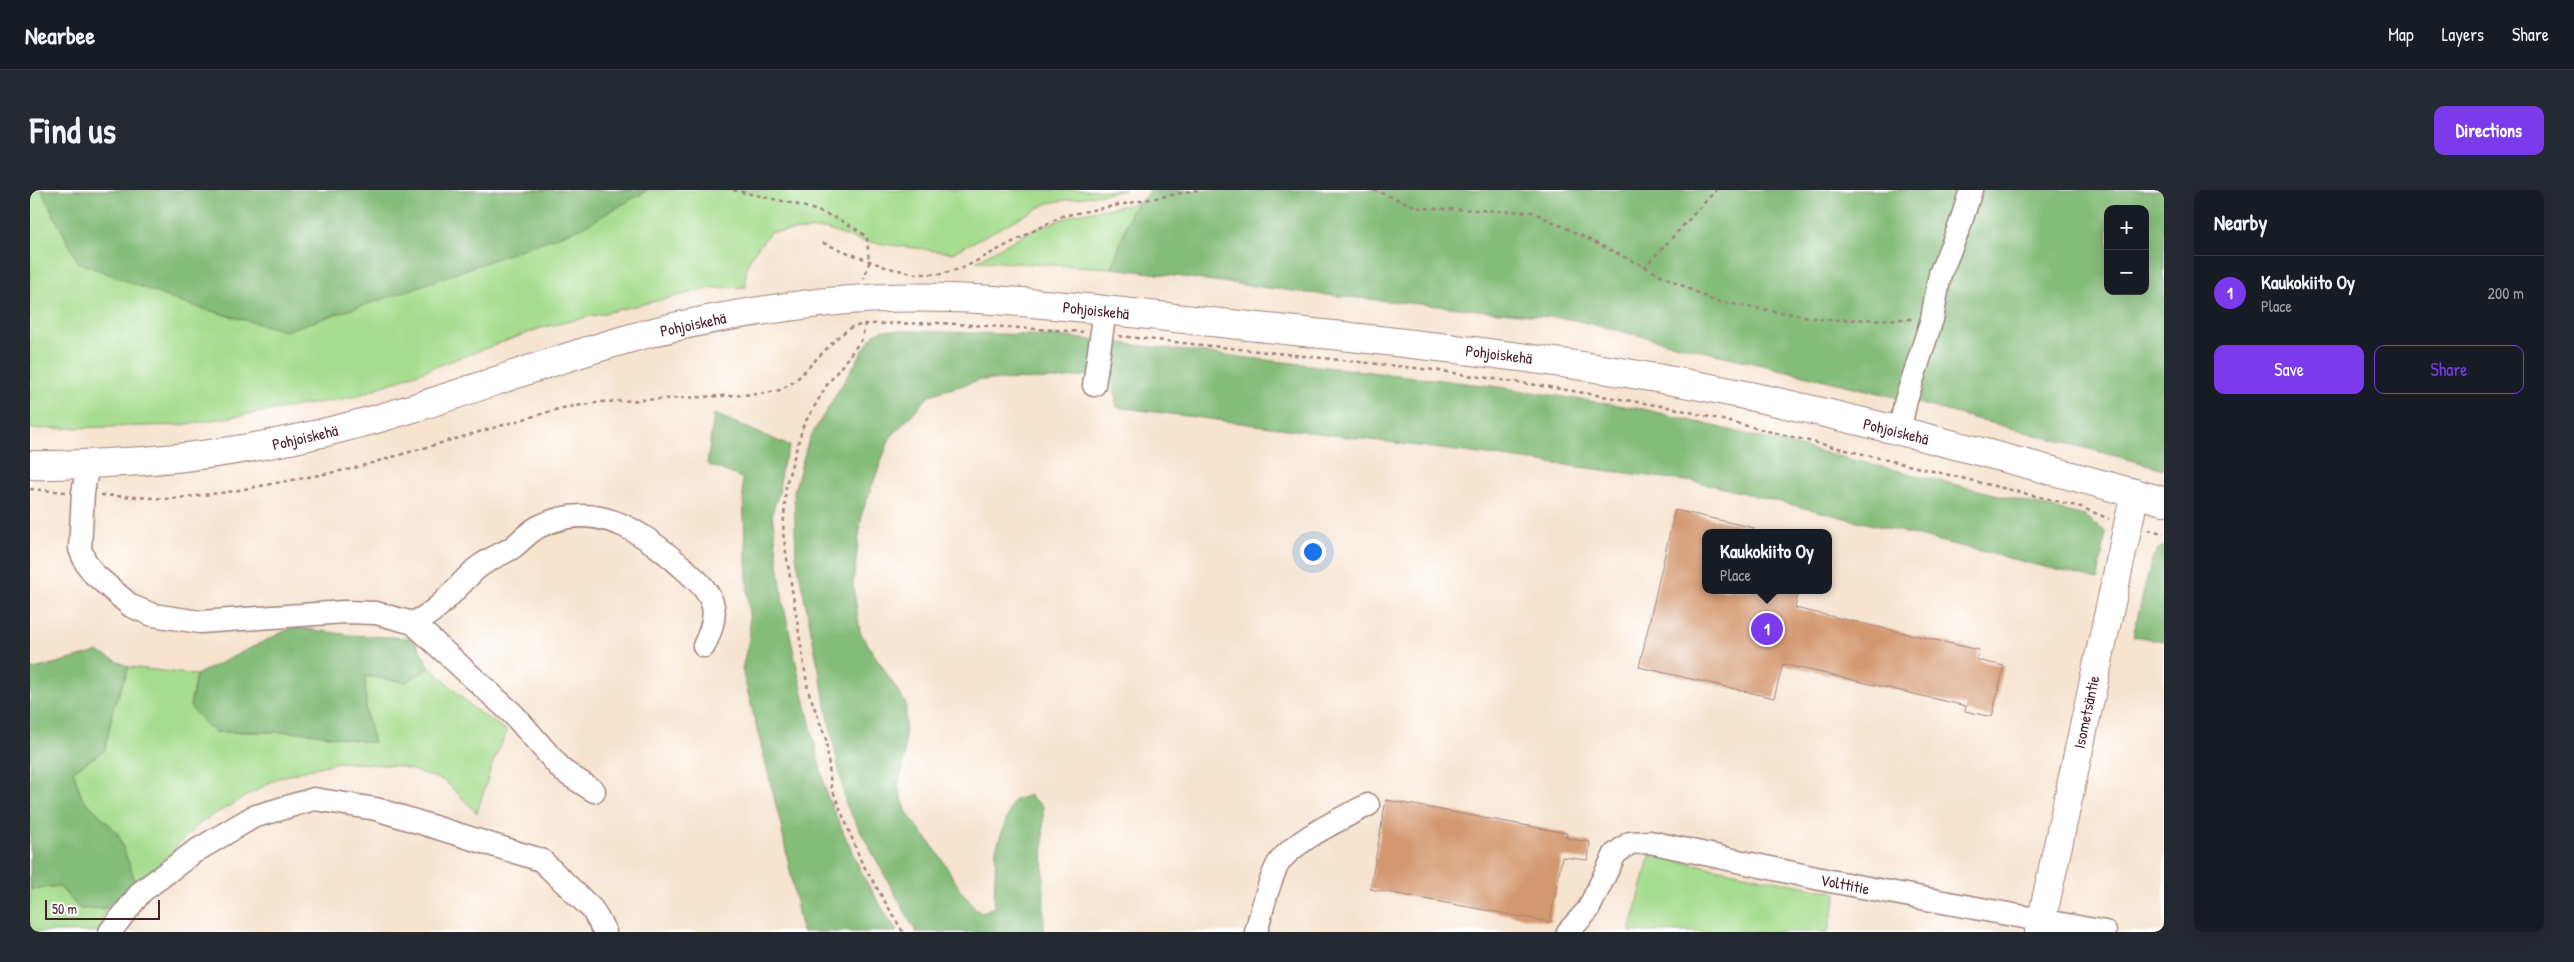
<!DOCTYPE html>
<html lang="en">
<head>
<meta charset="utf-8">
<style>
	:root { --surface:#171b24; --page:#242831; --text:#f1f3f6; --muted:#9ea1a6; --line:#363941; --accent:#7c3aed }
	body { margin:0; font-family:"Patrick Hand",sans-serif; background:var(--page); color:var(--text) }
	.controls { position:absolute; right:15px; top:15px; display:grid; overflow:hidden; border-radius:10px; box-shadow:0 5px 20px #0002 }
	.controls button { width:45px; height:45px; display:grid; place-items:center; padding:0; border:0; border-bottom:1px solid var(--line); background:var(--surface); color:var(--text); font:25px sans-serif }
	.scale { position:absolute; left:15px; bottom:12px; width:115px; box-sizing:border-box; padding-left:5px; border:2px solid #4a1f2b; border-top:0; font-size:14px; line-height:18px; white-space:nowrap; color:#4a1f2b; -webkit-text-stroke:4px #fff; paint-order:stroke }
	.you { position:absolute; left:1282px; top:361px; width:18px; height:18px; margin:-12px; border:4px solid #fff; border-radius:50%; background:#1a73e8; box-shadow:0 0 0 8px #1a73e833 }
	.badge { display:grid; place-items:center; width:32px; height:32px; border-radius:50%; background:var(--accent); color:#fff; font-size:16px; font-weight:700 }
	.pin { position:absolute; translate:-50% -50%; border:2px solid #fff; box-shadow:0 1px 5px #0006 }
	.popup { position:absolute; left:1672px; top:339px; width:130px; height:65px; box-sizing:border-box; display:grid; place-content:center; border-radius:10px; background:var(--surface); filter:drop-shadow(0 1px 4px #0005); font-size:16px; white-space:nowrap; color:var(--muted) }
	.popup b { font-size:19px; color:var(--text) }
	.popup::after { content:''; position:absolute; left:50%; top:100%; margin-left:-10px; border:10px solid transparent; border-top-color:var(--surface) }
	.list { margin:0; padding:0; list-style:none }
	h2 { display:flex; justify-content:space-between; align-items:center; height:65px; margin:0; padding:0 20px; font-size:21px }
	h2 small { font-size:16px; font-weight:400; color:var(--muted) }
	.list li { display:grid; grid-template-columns:32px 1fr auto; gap:15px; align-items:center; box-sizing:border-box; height:75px; padding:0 20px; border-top:1px solid var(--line) }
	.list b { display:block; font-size:19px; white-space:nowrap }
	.list p { margin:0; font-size:16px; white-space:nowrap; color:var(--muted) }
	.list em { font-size:16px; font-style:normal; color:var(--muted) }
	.actions { display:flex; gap:10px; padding:15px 20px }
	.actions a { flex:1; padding:11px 0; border:1px solid var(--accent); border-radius:10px; text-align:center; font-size:18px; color:var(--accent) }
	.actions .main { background:var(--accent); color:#fff }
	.map { position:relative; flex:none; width:2134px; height:742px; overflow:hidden; border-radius:10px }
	header { display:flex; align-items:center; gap:30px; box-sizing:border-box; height:70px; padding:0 25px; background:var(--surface); border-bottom:1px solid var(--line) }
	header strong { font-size:24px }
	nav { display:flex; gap:28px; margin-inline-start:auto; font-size:18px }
	.intro { display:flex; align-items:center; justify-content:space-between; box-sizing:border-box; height:120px; padding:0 30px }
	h1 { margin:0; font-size:35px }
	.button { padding:12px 22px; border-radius:10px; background:var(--accent); color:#fff; font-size:18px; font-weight:700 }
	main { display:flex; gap:30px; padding:0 30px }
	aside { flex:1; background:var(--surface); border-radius:10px; box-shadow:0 5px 20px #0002 }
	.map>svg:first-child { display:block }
</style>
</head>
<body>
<header>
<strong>Nearbee</strong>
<nav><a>Map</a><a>Layers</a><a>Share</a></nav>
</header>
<div class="intro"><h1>Find us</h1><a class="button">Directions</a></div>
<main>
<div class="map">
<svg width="2134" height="742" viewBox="0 0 2134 742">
	<rect width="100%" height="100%" fill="#fff"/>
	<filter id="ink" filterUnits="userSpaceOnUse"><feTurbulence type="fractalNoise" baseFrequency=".02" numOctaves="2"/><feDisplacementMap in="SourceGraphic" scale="10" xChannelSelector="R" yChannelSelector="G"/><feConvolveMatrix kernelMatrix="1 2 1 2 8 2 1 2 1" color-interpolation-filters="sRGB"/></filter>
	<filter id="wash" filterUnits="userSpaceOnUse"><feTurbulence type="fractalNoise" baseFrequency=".0096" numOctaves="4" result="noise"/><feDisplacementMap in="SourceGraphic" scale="20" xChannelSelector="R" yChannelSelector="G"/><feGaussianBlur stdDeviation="1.12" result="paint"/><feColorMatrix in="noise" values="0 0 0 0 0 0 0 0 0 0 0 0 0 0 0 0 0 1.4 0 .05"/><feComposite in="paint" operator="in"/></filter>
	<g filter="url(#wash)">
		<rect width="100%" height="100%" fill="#f6e4cf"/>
		<!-- green -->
		<path fill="#a6dd8e" stroke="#787e5c" d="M0,0H1096L1018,13L922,63L832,51L794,39L740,42C723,66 714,66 716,97L681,98L511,138L323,207L152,235L0,239Z
			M1108,13L1101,21L1082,78L946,71L1002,40L1046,24Z
			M99,477L166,485L160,517L185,542H274L344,553L336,523L335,485L376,492L400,477L444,519L477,541L461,577L447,623L415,591L369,576L308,572L248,588L171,632L125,678L105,690L87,642L52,608L43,581L75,560L83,519Z
			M1620,665L1807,703L1798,742H1600Z
			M29,696L50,719L77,718L69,742H0V699Z"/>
		<!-- forest -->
		<path fill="#84bc79" stroke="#676e52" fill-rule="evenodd" d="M11,0H618L551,38L365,105L255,141L152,113L48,72Z
			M1121,0H2134V279L1853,204L1540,129L1278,103L1082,78L1101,21ZM2078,19H2115V101H2078Z
			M853,140L1027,146L1462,196L1613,219L2055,326L2076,342L2068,390L1673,293L1087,217L1081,182L1028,189L950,190L900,205L860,248L832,323L823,394L830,442L876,514L874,572L868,597L877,623L910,666L931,701L950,723L964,717L966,659L983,611L999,605L1013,617L1014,742H886L816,615L766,366L764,301L779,249L834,159L844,144Z
			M684,224L760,256L751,280L749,303L742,323L753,412L767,478L797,606L834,688L867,742H772L750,631L712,479L720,445L712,288L677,274Z
			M2134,356V451L2103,446L2121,372L2127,360Z
			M263,437L320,445L383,448L400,477L376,492L335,486L336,523L344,553L274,542H184L160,517L166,485Z
			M68,462L99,477L83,519L75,560L43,581L52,608L87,642L105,690L77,718L50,719L29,696L0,699V480Z"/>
		<g id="blocks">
			<!-- building -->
			<path fill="#d49870" d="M1645,320L1724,338L1723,343H1676V400H1769L1765,418L1949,460L1947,470L1974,476L1962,527L1935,521L1936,516L1753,474L1744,508L1609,477Z
				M1356,610L1537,643L1536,648L1560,652L1558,670L1532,667L1520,732L1340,699Z"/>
		</g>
	</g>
	<g filter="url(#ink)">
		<use href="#blocks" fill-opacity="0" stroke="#a0827d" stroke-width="1"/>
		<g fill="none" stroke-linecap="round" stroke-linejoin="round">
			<!-- minor casing -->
			<g stroke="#a0827d" stroke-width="25">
				<path id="minor" d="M1064,195L1075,121
					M1869,242L1876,210L1902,129L1910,84L1929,38L1941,0
					M58,274L53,303L50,359L56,373L64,384L101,416L123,425L170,432L314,422L346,423L383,433L484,525L533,581L564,601
					M383,433C410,421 425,398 446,379C456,370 470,365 482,358C491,351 499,342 508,337C570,306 618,346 662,386C688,409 689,425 674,456
					M80,742L111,702L164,662L223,627L284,609L346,619L511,670L562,719L575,742
					M1226,742C1232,721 1237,696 1247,676C1259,653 1314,627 1338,615
					M1538,742L1558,720L1585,664L1600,653L1620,652L1800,691L2075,742"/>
			</g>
			<!-- major casing -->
			<g stroke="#a0827d" stroke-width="30">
				<path id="major" d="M0,275C25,276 51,274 76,273C183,269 285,249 387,217C463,193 539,164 616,144C672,129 731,120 788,113C921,97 1058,119 1191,133C1365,152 1539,168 1710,204C1853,234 1993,273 2134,311
					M2009,742L2105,303"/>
			</g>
			<!-- path -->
			<path stroke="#a0827d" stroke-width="2.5" stroke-dasharray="4 4" stroke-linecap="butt" d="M703,0C749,11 799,17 837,47L839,73L834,88
				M1343,0L1390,18L1503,22L1684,111L1797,130L1883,129
				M793,53L855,77L886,84H911L933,78L1032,26L1168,0
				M1614,78L1686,0
				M835,133L832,149L797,195L773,236L756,295L753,343L778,500L796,549L801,596L831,671L873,742
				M1089,146L1403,180L1519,197L1643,218L2051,317L2079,329
				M0,299L36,302
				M71,305L140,309L198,302L321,279L532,218L572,212L730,204L750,200L765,191L809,146L822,137L835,134L912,133L1053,142
				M2118,340L2134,343"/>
			<!-- minor -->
			<use href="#minor" stroke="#fff" stroke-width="22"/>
			<!-- major -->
			<use href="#major" stroke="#fff" stroke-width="28"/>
		</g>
	</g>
	<g text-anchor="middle" stroke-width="4" stroke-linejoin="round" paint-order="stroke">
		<!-- street labels -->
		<g font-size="16" fill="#4a1f2b" stroke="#fff">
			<text transform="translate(1066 120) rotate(6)" y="6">Pohjoiskehä</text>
			<text transform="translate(663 134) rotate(-12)" y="6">Pohjoiskehä</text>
			<text transform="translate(1469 164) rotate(7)" y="6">Pohjoiskehä</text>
			<text transform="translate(1866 241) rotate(14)" y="6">Pohjoiskehä</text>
			<text transform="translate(275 247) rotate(-13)" y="6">Pohjoiskehä</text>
			<text transform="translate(2056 522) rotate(-78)" y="6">Isometsäntie</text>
			<text transform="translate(1815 694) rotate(11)" y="6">Volttitie</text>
		</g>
	</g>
</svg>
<div class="controls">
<button>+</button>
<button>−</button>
</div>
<div class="scale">50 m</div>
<div class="you"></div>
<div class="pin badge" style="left:1737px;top:439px">1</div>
<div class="popup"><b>Kaukokiito Oy</b>Place</div>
</div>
<aside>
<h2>Nearby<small></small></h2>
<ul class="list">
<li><span class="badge">1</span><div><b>Kaukokiito Oy</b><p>Place</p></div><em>200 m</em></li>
</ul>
<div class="actions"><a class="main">Save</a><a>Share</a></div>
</aside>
</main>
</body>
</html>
